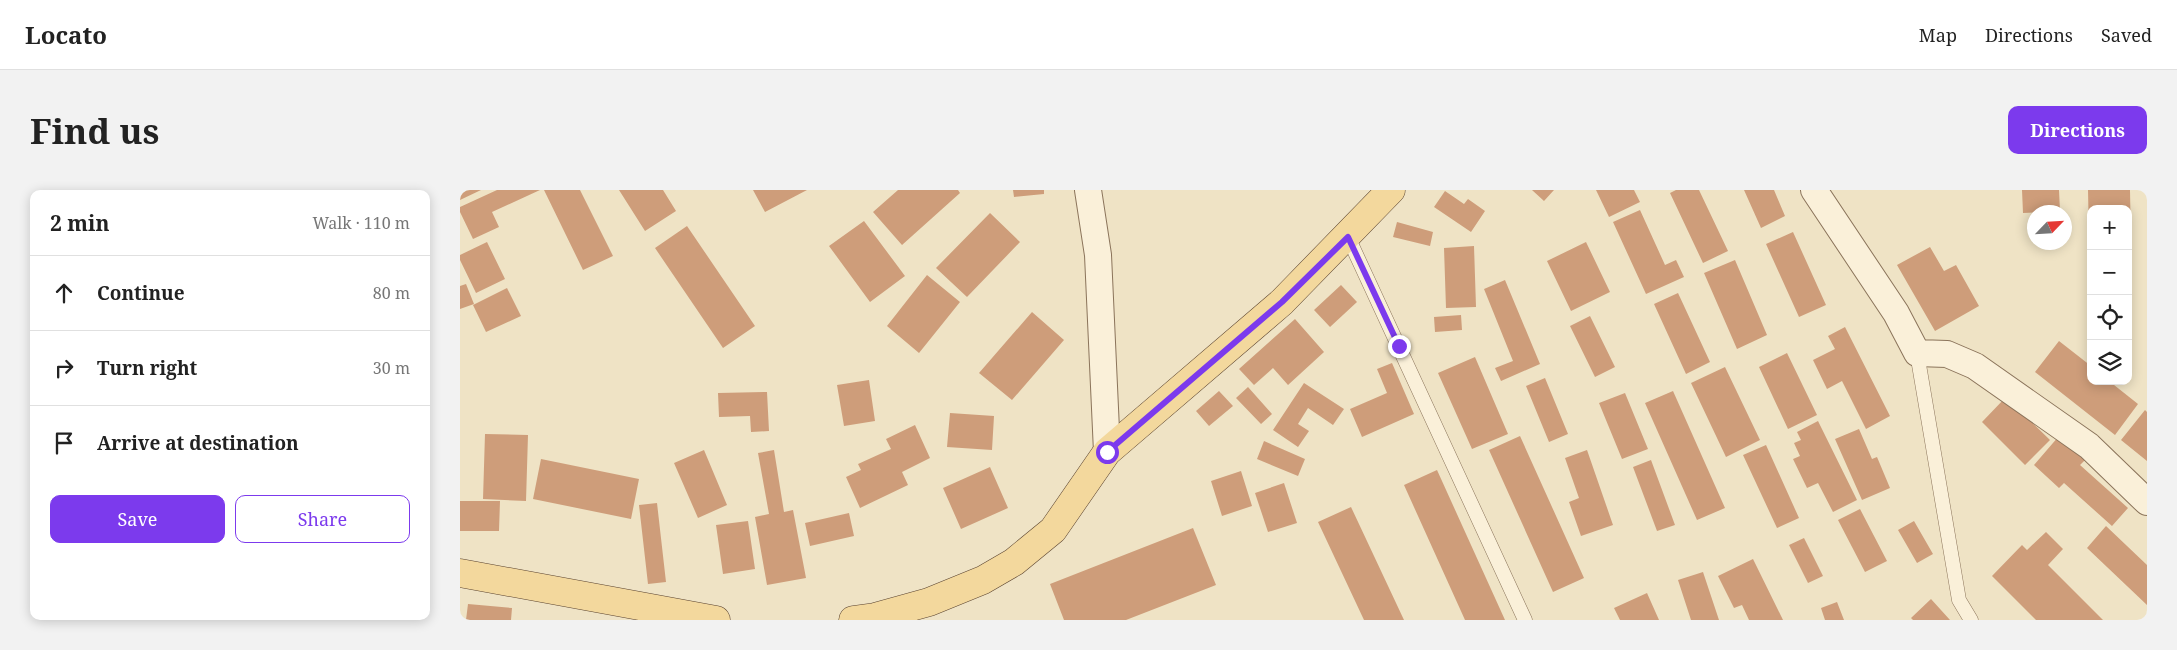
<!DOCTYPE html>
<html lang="en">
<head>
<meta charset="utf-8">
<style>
	:root { --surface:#fff; --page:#f2f2f2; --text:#222; --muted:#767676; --line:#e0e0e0; --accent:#7c3aed }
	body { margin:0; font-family:"Noto Serif",serif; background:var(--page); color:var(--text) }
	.controls { position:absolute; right:15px; top:15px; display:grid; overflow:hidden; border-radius:10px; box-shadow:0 2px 12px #0003 }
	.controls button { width:45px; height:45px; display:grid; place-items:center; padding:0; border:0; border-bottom:1px solid var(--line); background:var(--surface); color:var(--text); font:25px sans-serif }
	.compass { position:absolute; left:1567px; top:15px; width:45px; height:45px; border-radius:50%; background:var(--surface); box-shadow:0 2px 12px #0003; rotate:65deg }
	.stop { position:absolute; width:15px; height:15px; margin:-11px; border:4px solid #7c3aed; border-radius:50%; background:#fff }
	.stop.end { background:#7c3aed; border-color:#fff; box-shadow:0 1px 5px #0008 }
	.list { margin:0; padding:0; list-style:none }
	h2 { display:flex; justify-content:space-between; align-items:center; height:65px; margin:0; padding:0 20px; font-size:21px }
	h2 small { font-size:16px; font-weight:400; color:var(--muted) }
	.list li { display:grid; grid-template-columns:32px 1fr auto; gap:15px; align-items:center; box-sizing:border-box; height:75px; padding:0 20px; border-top:1px solid var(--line) }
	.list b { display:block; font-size:19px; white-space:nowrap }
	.list em { font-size:16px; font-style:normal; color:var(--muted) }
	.actions { display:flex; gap:10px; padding:15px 20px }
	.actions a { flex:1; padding:11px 0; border:1px solid var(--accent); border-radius:10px; text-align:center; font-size:18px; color:var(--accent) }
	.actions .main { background:var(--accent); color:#fff }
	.icon { flex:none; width:28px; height:28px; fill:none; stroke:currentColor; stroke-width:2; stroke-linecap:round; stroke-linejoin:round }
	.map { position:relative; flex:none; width:1687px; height:430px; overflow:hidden; border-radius:10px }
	header { display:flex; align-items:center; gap:30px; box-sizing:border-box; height:70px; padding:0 25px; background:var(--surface); border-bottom:1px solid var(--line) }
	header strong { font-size:24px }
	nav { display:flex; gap:28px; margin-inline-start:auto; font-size:18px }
	.intro { display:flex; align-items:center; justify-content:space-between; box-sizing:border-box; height:120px; padding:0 30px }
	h1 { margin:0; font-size:35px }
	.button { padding:12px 22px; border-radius:10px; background:var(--accent); color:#fff; font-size:18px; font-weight:700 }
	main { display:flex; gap:30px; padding:0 30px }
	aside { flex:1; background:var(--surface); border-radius:10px; box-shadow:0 2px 12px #0003 }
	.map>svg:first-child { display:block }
</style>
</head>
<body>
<header>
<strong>Locato</strong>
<nav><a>Map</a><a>Directions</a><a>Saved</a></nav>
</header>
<div class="intro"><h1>Find us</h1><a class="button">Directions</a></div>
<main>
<aside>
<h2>2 min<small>Walk · 110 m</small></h2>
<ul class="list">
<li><svg class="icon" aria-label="ahead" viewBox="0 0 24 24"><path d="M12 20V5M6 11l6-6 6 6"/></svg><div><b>Continue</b></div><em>80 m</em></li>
<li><svg class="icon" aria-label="right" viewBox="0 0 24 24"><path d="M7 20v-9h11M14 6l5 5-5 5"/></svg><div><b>Turn right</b></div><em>30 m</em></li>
<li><svg class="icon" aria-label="arrive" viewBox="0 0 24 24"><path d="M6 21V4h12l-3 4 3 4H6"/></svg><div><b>Arrive at destination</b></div></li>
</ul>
<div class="actions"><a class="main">Save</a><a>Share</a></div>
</aside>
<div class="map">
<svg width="1687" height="430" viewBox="0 0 1687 430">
	<rect width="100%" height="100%" fill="#efe3c5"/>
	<!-- building -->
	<path fill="#ce9d7a" d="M0,0H21L0,10Z
		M37,0H80L32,22L39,37L13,49L0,22V17Z
		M84,0H120L153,66L123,80Z
		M159,0H203L216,21L185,41Z
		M293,0H347L305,22Z
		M438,0H498L500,3L442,55L413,22Z
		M553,0H584V4L554,7Z
		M1072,0H1094L1084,11Z
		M1136,0H1174L1180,12L1149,27Z
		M1216,0H1239L1268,61L1243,73L1210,3Z
		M1284,0H1314L1325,26L1301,38Z
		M1562,0H1599L1600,21L1563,23Z
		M1628,0H1670L1671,54H1668V19H1631V48H1629Z
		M985,1L1004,14L1008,9L1025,21L1011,42L974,17Z
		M1180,20L1205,75L1216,70L1224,87L1186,104L1153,32Z
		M530,23L560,52L507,107L476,78Z
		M404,31L445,86L410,112L369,56Z
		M937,32L973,42L970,56L933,47Z
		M227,36L295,136L263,158L195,58Z
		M1333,42L1366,115L1339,127L1306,54Z
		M27,52L45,89L16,103L0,70V65Z
		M1126,52L1150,102L1111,121L1087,71Z
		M1014,56L1016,117L986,118L984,58Z
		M1470,57L1484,81L1496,75L1519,116L1475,141L1437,75Z
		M1275,70L1307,145L1277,159L1244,83Z
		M467,85L500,112L459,163L427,136Z
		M1045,90L1080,174L1041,191L1035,178L1053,171L1024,99Z
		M6,94L14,114L0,119V96Z
		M881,95L897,112L870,137L854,120Z
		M47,98L61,126L26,142L13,115Z
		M1218,103L1250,172L1226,184L1194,114Z
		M572,122L604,150L552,210L519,183Z
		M1001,125L1002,140L975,142L974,127Z
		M1130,126L1155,177L1135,187L1110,136Z
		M835,129L864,162L828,195L813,178L794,195L779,179Z
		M1385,137L1430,226L1406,239L1382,191L1367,199L1353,170L1375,159L1368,146Z
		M1599,151L1631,176V191H1649L1678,214L1655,245L1575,182Z
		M1327,163L1357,225L1328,239L1299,177Z
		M1015,167L1048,244L1012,259L978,183Z
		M932,173L954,224L902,247L890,219L927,203L917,179Z
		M1265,177L1300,250L1266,267L1231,193Z
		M1085,188L1108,244L1089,252L1066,196Z
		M409,190L415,231L384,236L377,195Z
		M844,193L884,219L873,235L848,218L838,234L849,241L838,257L813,240Z
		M788,197L812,224L801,234L776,208Z
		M759,201L773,216L749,236L736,221Z
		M1213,201L1265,318L1237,330L1185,213Z
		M307,202L309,241L291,242L290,226L259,227L258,203Z
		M1165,203L1188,259L1162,269L1139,213Z
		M1546,207L1590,250L1565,275L1522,232Z
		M1685,220L1687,222V271L1661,250Z
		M490,223L534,226L532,260L487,257Z
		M1358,231L1397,310L1373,322L1358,293L1347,298L1333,269L1340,266L1334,253L1341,250L1337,242Z
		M455,235L470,268L442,282L448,295L400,318L386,287L401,280L398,274L431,259L426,249Z
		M1399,239L1412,269L1417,267L1430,298L1402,310L1375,249Z
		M25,244L68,245L66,311L23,309Z
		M1060,246L1124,388L1093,402L1029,260Z
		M1599,246L1625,270L1620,275L1668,318L1652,336L1604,293L1599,298L1574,275Z
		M804,251L845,269L838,286L797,269Z
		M1306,255L1339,328L1317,338L1283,265Z
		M244,260L267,315L238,328L214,273Z
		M314,260L324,322L333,320L346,388L307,395L295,327L309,324L298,263Z
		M1127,260L1153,335L1121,346L1109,312L1119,308L1105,268Z
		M81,269L179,289L171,329L73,309Z
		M1191,270L1215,335L1197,341L1173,277Z
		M530,277L548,318L501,339L483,298Z
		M977,280L1045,430H1005L944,295Z
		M781,281L792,316L762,326L751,291Z
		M824,293L837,333L808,342L795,303Z
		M0,311H40L39,341H0Z
		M197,313L206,392L188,394L179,315Z
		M891,317L944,430H904L858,332Z
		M1400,319L1427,371L1405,382L1378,330Z
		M389,323L394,346L350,356L345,333Z
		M288,331L295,379L263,384L256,335Z
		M1454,331L1473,364L1457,373L1438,340Z
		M1646,336L1687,375V415L1627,358Z
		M733,338L756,395L666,430H604L590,394Z
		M1586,342L1603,359L1588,375L1643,430H1576L1532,386L1562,355L1567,360Z
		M1344,348L1363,386L1348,393L1329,355Z
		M1293,369L1323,430H1289L1282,415L1274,418L1258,386Z
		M1243,382L1259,430H1231L1218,390Z
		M1187,403L1199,430H1160L1154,418Z
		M1471,409L1490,430H1453L1451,428Z
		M1377,412L1384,430H1365L1361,418Z
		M8,414L52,418L51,430H6Z"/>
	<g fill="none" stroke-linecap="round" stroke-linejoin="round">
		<!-- service casing -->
		<g stroke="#8b745b" stroke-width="15">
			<path id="service" d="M888,47L1065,430
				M1457,163L1499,410L1511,430"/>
		</g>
		<!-- minor casing -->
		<g stroke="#8b745b" stroke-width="28">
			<path id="minor" d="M628,0L638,65L647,262
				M1354,0L1436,123L1457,163L1487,164L1515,176L1629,256L1687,312"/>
		</g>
		<!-- primary casing -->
		<g stroke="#59422f" stroke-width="29">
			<path id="primary" d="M0,383L256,430
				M393,430L415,427L469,412L523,390L554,372L593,340L647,262L822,112L931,0"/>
		</g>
		<!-- service -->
		<use href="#service" stroke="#faf0d9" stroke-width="14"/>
		<!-- minor -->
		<use href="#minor" stroke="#faf0d9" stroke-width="26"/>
		<!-- primary -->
		<use href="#primary" stroke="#f3d89d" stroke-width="28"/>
	</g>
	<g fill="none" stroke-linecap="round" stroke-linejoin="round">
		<!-- route -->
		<path stroke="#7c3aed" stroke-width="6" d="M647,262L822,112L888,47L939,156"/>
	</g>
</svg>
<div class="controls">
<button>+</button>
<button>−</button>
<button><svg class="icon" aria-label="locate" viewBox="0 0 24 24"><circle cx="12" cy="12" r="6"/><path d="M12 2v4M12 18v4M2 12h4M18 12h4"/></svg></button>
<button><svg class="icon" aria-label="layers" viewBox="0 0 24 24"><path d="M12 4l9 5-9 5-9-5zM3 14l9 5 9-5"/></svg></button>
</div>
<svg class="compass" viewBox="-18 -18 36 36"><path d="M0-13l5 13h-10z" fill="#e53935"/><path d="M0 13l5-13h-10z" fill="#767676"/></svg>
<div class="stop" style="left:647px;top:262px"></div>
<div class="stop end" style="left:939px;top:156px"></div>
</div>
</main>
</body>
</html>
